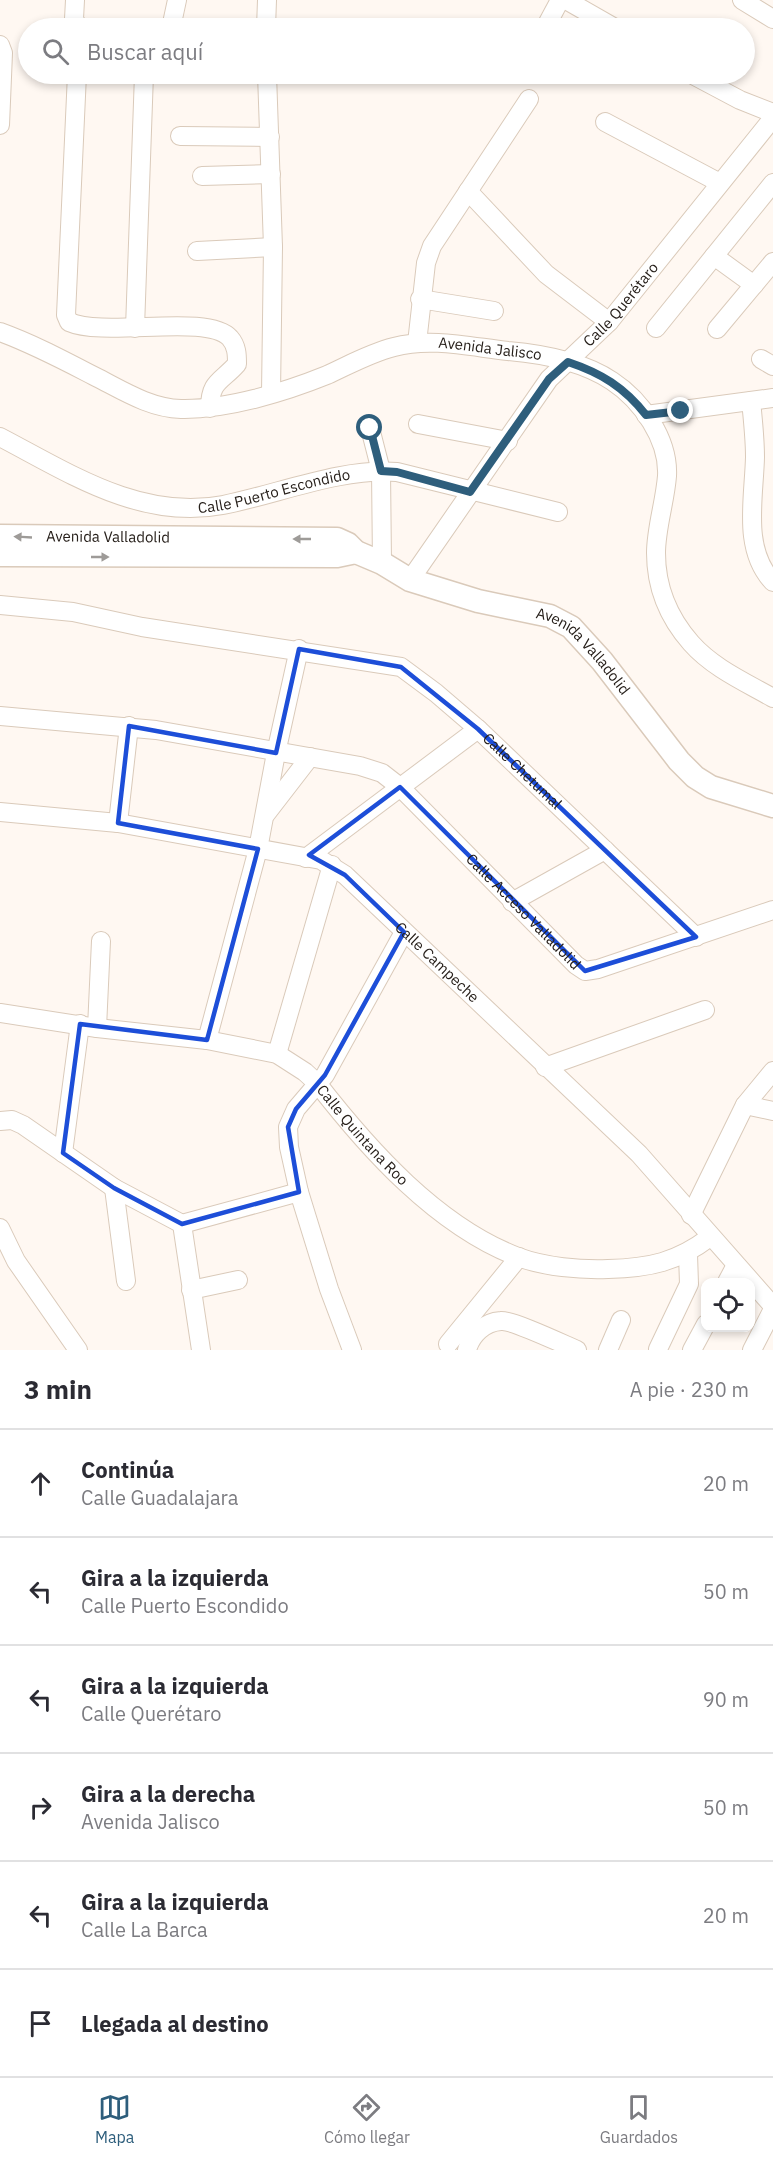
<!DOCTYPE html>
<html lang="es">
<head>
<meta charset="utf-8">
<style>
	:root { --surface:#fff; --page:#f2f2f3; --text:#2b2b33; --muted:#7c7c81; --line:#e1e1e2; --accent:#2e5e7c }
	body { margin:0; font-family:"IBM Plex Sans",sans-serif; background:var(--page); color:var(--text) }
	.controls { position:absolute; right:18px; bottom:18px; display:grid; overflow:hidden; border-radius:12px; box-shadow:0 3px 9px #0003 }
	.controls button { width:54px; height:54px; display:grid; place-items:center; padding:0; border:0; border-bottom:2px solid var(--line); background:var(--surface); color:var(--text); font:30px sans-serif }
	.stop { position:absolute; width:18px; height:18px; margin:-14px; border:4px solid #2e5e7c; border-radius:50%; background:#fff }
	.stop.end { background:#2e5e7c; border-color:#fff; box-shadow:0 2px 6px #0008 }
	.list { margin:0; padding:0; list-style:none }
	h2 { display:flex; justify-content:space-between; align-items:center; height:78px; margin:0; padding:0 24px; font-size:26px }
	h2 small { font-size:20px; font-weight:400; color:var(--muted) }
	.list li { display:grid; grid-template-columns:39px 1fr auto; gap:18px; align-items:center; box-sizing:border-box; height:108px; padding:0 24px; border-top:2px solid var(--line) }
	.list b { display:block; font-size:22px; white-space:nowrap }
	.list p { margin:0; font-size:20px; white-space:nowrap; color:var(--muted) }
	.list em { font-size:20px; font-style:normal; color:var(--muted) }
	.icon { flex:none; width:33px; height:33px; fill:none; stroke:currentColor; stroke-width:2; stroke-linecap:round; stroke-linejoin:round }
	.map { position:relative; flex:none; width:773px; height:1350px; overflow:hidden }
	.search { position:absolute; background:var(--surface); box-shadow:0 3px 9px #0003; left:18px; right:18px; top:18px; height:66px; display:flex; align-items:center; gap:15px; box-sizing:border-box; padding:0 21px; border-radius:33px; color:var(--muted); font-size:22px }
	.sheet { height:726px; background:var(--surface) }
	nav { display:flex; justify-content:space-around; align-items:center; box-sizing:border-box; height:84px; border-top:2px solid var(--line); background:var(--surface); font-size:16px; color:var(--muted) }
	nav a { display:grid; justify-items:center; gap:3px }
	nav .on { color:var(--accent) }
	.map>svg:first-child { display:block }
</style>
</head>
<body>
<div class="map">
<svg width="773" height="1350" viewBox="0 0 773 1350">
	<rect width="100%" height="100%" fill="#fff8f2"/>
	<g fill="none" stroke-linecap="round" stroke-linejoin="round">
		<!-- minor casing -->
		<g stroke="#dacaba" stroke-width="20">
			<g id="minor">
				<path d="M75,0L74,19L79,28"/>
				<path d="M566,0L615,28"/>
				<path d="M742,0L773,19"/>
				<path d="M171,28L177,0"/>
				<path d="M266,28L267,0"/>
				<path d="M545,28L560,0"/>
				<path d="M0,45L3,53L0,125"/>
				<path d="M77,74L66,315L69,322C105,338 207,313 230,338C237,346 237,355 237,364C221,382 210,381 210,408"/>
				<path d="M267,74L273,247L271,393"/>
				<path d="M691,74L740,100L773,113"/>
				<path d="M605,122L720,183"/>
				<path d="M180,136L270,137"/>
				<path d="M202,176L271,174"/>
				<path d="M468,191L546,274L609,322"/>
				<path d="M197,251L273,247"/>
				<path d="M714,256L754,285"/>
				<path d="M420,299L494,311"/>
				<path d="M135,328L144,74"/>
				<path d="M656,328L773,183"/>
				<path d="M717,329L773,262"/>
				<path id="s1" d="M0,332C33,344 63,360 94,376C122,390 149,408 181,409C226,410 285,392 327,375C349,365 370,353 394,347C431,337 471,347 508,351C543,354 582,361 612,381C641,400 669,439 667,476C665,502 656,528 656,553C656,587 669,618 691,643C713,668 745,682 773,698"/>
				<path d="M417,343L426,263L432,246L529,99"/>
				<path d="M761,359L773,366"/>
				<path d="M751,401C753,420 755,439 755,457C754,499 742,549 773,582"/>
				<path d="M646,415L773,398"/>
				<path d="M418,424L508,441"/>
				<path d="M370,428L381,471L382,563"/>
				<path id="s2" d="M0,437C69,473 141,521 223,505C279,494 339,468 397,472L558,512"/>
				<path id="s3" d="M410,580L549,379L609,322L773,118"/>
				<path id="s4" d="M0,605L73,612L142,627L401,667L436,693L478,729L696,937"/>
				<path id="s5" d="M0,716L156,730L360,766L382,773L400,787L576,965L585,971L598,969L773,910"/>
				<path id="s6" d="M0,812L118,823L321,860L345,875L639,1154L773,1306"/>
				<path d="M266,814L310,757"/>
				<path d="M118,823L129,726"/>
				<path d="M306,858L478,729"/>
				<path d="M512,902L605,850"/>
				<path id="s7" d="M0,1013L97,1028L207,1040L277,1054L305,1072L317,1083C369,1150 437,1226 518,1257C545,1267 580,1270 608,1269C650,1268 677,1262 710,1237"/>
				<path d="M97,1028L101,941"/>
				<path d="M207,1040L258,849L276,753L299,649"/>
				<path d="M277,1054L332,865"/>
				<path d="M545,1067L705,1010"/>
				<path d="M745,1105L773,1111"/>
				<path d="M0,1121L12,1120L23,1125L114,1188L182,1224L299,1192"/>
				<path d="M63,1153L80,1024"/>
				<path d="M114,1188L126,1281"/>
				<path d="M691,1215L745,1105L773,1071"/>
				<path d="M182,1224L201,1350"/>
				<path d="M0,1228L16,1261L78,1350"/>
				<path d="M727,1282L736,1265"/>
				<path d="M191,1290L238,1280"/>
				<path d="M448,1344L519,1257"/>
				<path d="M658,1349L689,1284L688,1254"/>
				<path d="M352,1350L329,1289L299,1192L289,1147L288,1127L296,1109L325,1075L404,932"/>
				<path d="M467,1350C471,1335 484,1322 501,1321C512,1320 563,1344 577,1350"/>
				<path d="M608,1350L621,1320"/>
				<path d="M692,1350L706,1324"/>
				<path d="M752,1350L773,1309"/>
			</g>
		</g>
		<!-- major casing -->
		<g stroke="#dacaba" stroke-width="25">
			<g id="major">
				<path id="s8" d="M0,536L337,539L348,544L356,552L382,563L410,580L478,601L550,616L571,627L602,661L679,761L695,777L711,787L773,806"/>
				<path d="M0,555L337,556L356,552"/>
			</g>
		</g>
		<!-- minor -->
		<use href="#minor" stroke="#fff" stroke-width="18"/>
		<!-- major -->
		<use href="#major" stroke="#fff" stroke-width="22"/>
	</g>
	<!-- one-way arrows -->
	<defs><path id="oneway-solid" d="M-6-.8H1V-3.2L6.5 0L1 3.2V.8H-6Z" transform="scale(1.5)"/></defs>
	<g fill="#9e9b98">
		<use href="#oneway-solid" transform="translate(23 537) rotate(-177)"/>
		<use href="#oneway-solid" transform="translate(302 539) rotate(-180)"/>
		<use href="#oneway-solid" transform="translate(100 557)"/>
	</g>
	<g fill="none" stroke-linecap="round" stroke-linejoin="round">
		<!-- route -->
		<path stroke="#2e5e7c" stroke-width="8" d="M370,428L381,471L397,472L470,492L549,379L568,362C601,373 624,387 646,415L681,411"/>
	</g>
	<!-- marked area -->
	<path fill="none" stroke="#1d4ed8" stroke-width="4.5" stroke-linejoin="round" d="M299,649L401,667L478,729L696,937L585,971L400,787L309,855L345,875L404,932L325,1075L296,1109L288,1127L299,1192L182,1224L114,1188L63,1153L80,1024L207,1040L258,849L118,823L129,726L276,753Z"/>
	<g text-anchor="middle" stroke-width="4.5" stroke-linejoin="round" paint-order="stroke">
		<!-- street labels -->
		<g font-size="15" fill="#27201b" stroke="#fff8f2">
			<text dy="5" stroke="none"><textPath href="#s3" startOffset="348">Calle Querétaro</textPath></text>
			<text dy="5" stroke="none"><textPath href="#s1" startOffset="518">Avenida Jalisco</textPath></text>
			<text dy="5" stroke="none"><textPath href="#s2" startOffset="291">Calle Puerto Escondido</textPath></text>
			<text dy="5" stroke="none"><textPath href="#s8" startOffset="108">Avenida Valladolid</textPath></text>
			<text dy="5" stroke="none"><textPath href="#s8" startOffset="614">Avenida Valladolid</textPath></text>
			<text dy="5" stroke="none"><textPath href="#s4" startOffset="566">Calle Chetumal</textPath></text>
			<text dy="5" stroke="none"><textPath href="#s5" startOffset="585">Calle Acceso Valladolid</textPath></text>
			<text dy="5" stroke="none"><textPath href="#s6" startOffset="480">Calle Campeche</textPath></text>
			<text dy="5" stroke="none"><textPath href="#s7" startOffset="399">Calle Quintana Roo</textPath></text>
		</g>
	</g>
</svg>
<div class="controls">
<button><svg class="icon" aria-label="locate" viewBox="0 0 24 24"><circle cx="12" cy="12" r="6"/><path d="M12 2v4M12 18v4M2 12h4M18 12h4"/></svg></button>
</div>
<div class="stop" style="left:370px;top:428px"></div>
<div class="stop end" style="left:681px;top:411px"></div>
<div class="search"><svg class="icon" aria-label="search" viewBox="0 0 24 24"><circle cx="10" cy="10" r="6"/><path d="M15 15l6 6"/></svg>Buscar aquí</div>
</div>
<section class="sheet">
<h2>3 min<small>A pie · 230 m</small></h2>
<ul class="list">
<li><svg class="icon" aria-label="ahead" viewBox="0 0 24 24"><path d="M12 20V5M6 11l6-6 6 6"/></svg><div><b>Continúa</b><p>Calle Guadalajara</p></div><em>20 m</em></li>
<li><svg class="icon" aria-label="left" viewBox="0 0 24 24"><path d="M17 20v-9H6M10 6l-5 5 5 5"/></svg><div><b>Gira a la izquierda</b><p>Calle Puerto Escondido</p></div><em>50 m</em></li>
<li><svg class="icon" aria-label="left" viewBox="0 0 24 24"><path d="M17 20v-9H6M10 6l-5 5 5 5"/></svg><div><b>Gira a la izquierda</b><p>Calle Querétaro</p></div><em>90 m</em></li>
<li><svg class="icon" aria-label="right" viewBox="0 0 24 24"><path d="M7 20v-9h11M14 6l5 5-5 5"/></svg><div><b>Gira a la derecha</b><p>Avenida Jalisco</p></div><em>50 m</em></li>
<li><svg class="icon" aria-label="left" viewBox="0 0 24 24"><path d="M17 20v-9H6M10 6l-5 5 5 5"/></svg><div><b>Gira a la izquierda</b><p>Calle La Barca</p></div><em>20 m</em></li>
<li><svg class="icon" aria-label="arrive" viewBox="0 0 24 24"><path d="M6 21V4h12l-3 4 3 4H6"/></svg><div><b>Llegada al destino</b></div></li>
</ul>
</section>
<nav>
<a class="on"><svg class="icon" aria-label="map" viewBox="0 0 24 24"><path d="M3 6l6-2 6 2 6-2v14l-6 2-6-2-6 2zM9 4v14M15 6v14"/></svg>Mapa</a>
<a><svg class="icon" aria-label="directions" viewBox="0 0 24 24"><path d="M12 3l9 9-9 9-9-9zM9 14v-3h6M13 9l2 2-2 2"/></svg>Cómo llegar</a>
<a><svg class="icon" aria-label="saved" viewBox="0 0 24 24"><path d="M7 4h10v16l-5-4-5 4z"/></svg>Guardados</a>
</nav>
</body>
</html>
